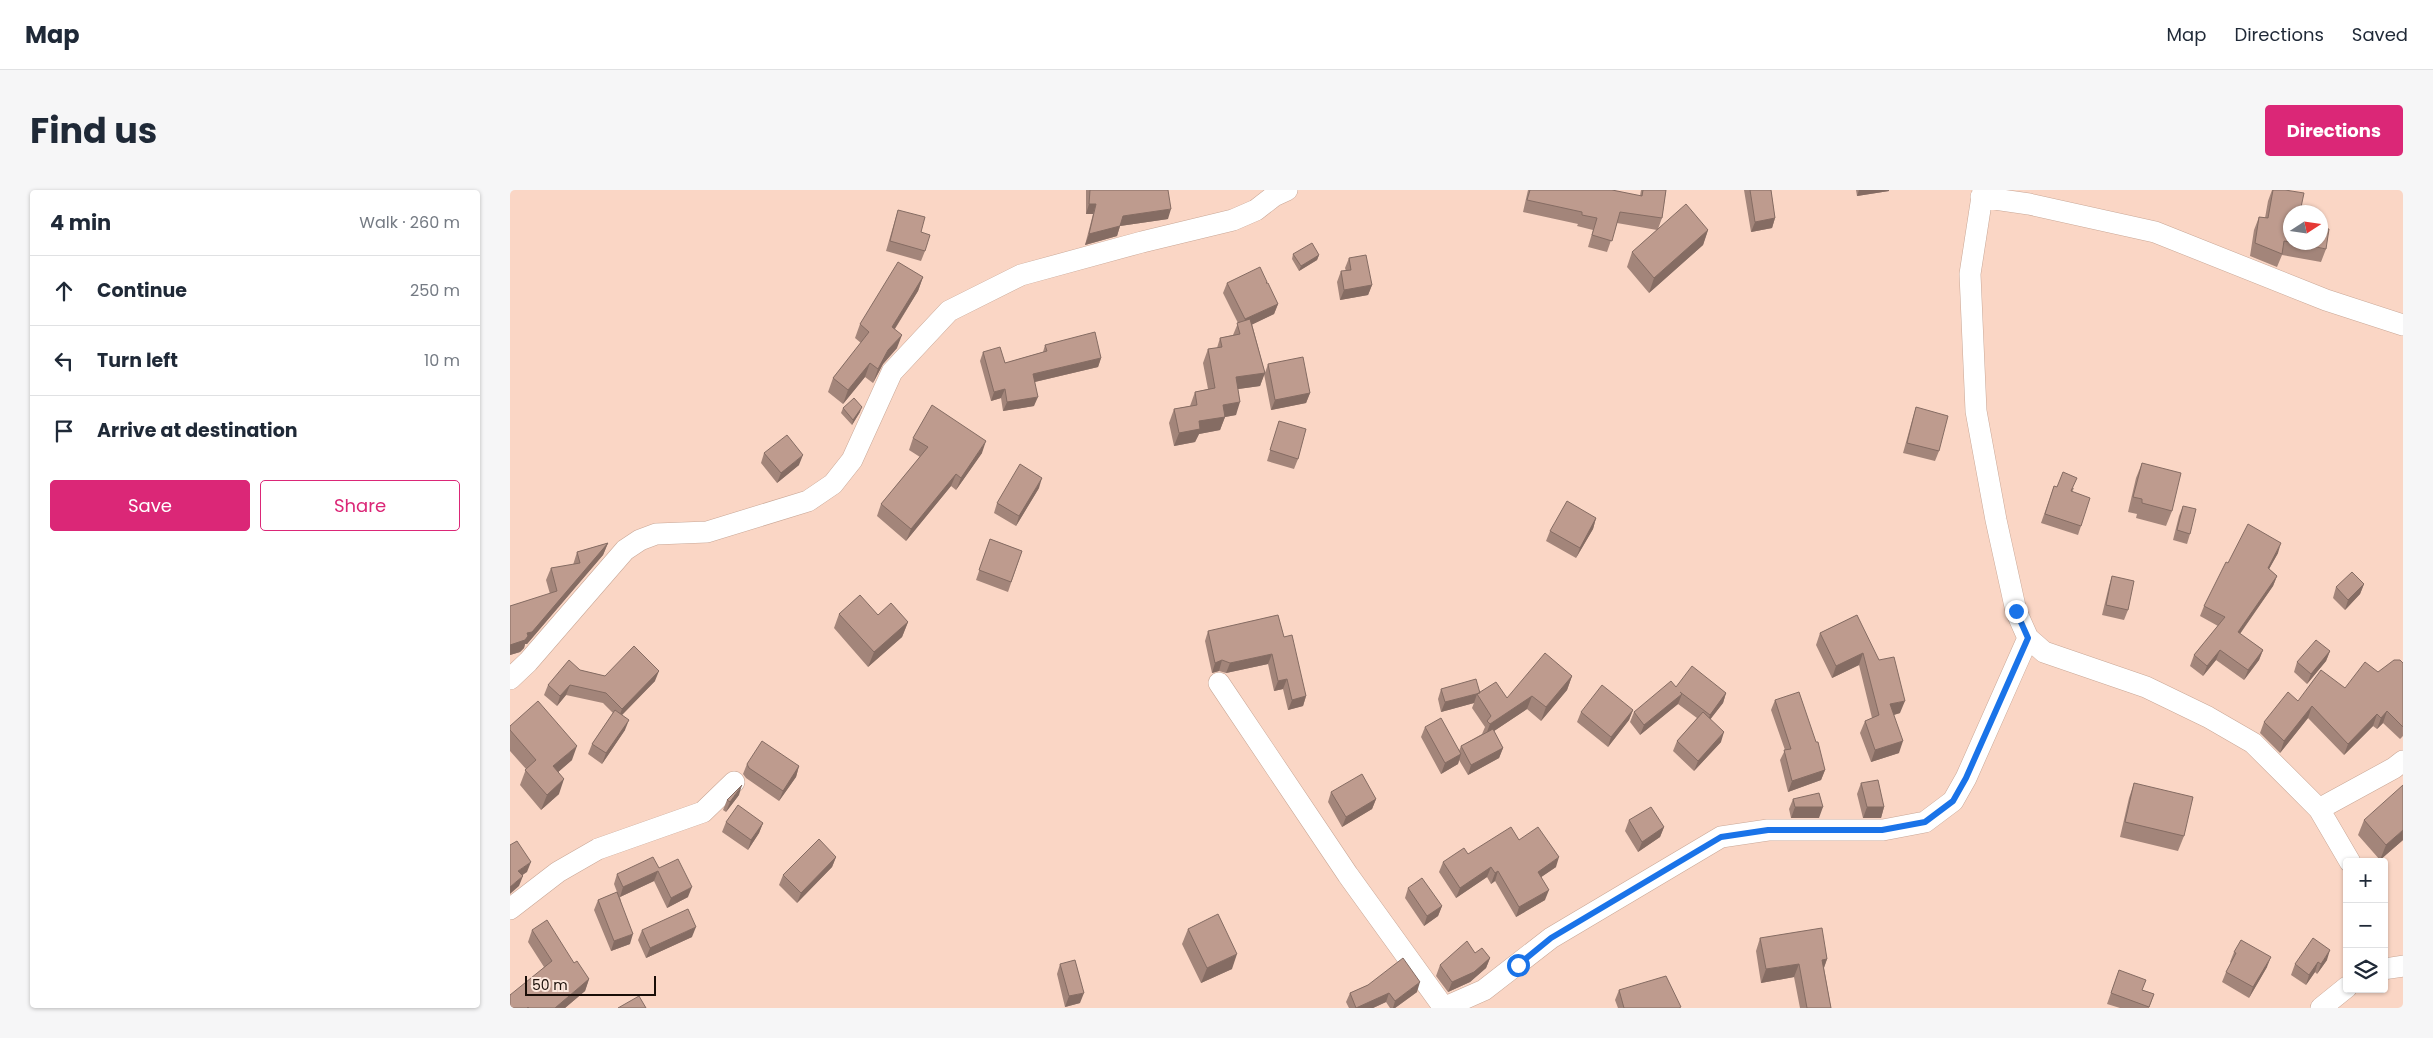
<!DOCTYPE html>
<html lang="en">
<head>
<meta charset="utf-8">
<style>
	:root { --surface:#fff; --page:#f6f6f7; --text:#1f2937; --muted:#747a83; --line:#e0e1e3; --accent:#db2777 }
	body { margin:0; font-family:Poppins,sans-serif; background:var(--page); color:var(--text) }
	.controls { position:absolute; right:15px; bottom:15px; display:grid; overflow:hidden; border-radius:5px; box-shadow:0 1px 4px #0004 }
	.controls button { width:45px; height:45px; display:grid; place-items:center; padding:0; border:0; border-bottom:1px solid var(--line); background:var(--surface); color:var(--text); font:25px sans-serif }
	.compass { position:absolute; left:1773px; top:15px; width:45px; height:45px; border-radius:50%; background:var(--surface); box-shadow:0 1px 4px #0004; rotate:78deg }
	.scale { position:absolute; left:15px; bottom:12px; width:131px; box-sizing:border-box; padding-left:5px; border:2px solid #190e08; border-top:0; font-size:14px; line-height:18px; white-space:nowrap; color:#190e08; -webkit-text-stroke:4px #fde7dc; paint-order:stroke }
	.stop { position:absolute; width:15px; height:15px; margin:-11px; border:4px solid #1a73e8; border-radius:50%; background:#fff }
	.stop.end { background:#1a73e8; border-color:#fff; box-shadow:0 1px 5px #0008 }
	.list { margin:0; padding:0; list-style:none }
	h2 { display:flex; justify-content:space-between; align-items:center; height:65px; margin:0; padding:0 20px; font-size:21px }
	h2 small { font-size:16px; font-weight:400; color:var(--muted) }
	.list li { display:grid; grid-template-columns:32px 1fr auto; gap:15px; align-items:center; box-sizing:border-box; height:70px; padding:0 20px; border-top:1px solid var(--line) }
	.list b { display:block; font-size:19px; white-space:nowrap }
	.list em { font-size:16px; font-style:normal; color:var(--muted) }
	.actions { display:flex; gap:10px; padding:15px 20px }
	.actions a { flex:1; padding:11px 0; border:1px solid var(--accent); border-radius:5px; text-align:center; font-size:18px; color:var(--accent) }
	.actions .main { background:var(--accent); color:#fff }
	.icon { flex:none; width:28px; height:28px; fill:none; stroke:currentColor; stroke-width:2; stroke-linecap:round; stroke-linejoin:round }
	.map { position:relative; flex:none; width:1893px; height:818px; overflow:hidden; border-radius:5px }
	header { display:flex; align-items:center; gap:30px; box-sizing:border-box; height:70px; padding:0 25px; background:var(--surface); border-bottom:1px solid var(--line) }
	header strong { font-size:24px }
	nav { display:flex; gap:28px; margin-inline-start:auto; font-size:18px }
	.intro { display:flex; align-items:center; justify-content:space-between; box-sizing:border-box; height:120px; padding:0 30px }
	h1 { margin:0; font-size:35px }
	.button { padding:12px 22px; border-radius:5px; background:var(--accent); color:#fff; font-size:18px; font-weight:700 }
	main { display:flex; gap:30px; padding:0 30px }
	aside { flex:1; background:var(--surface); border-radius:5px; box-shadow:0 1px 4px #0004 }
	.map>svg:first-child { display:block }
</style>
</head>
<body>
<header>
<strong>Map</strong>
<nav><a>Map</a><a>Directions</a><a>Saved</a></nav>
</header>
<div class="intro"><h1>Find us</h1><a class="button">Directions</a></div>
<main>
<aside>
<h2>4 min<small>Walk · 260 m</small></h2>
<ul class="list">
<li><svg class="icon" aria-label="ahead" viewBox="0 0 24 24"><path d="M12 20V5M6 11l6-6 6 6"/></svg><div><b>Continue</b></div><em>250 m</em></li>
<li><svg class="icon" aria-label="left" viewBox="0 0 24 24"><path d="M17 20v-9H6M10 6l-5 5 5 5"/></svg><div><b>Turn left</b></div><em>10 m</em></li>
<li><svg class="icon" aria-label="arrive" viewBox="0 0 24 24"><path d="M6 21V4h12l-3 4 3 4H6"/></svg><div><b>Arrive at destination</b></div></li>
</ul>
<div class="actions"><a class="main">Save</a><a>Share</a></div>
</aside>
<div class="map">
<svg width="1893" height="818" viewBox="0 0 1893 818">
	<rect width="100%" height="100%" fill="#fad6c5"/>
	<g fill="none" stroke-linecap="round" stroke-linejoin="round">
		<!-- minor casing -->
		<g stroke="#c9a796" stroke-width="22">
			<path id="minor" d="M1473,0L1460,84L1466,221L1486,330L1506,421L1518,448L1534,462L1636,497L1698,527L1743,553L1809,619L1840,672
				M1471,7L1519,14L1645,42L1816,110L1893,135
				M0,489L18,472L115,360L130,350L146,344L197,342L298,311L323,294L342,270L382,182L439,121L511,85L632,52L723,30L746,20L764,6L777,0
				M709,493L838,685L934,818
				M1809,619L1884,578L1893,571
				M0,719L48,682L88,659L193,622L224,592
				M1874,779L1893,776
				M933,818L974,800L1041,748L1211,647L1258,640H1373L1415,632L1443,611L1456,588L1518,448
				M1811,818L1837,797"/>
		</g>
		<!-- minor -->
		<use href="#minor" stroke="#fff" stroke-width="21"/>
	</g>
	<!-- wall -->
	<path fill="#a3857a" d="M576,0H658V29L610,36L607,46L575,55L583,24H576Z
		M1018,0H1102L1130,6L1131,0H1156L1152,28L1148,39L1198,40L1193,55L1139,103L1117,77L1122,62L1147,40L1107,33L1097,62L1078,57L1083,40L1067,36L1068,34L1013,22Z
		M1234,0H1261L1265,28L1262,38L1241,42Z
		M1346,0H1379V1L1347,6Z
		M1762,0H1775L1780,52L1816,59L1811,72L1772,65L1767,77L1740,66L1744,40L1749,27L1755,28L1758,11Z
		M388,20L411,42L415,61L411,71L376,61L385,30Z
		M783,64L809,65L807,70L789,81L782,69Z
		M839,68L862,95L858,105L830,110L827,92L831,81H836L835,78Z
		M413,87L408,101L385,139L387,158L373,174L363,193L355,187L333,214L318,202L323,188L351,153L345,148L350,134Z
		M717,93H757L768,114L764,124L742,134L755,183L758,174L800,203L796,213L761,220L754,184L750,196L728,199L726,225L715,227L710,240L689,244L685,252L664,256L659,233L664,219L680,216L685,202L698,199L693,173L698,159L707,158L710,148L723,145L728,133L713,103Z
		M535,155L591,168L588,177L525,192L524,216L493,221L491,208L481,211L470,171L473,162L495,173L533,162Z
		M1406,217L1429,261L1425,271L1393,263L1403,227Z
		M333,218L350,222L342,235L331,223Z
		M769,231L788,269L784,279L757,271Z
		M403,248L472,263L446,300L441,296L396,351L367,326L371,314L410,267L399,260Z
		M254,263L289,275L267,293L251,273Z
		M1632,273L1662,321L1656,336L1626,328L1627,324L1618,322L1626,288Z
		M1544,296L1547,297L1564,298L1562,302L1571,336L1568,345L1531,333Z
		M529,298L506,336L484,323L487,313Z
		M1673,316L1680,344L1677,354L1663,350L1669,326Z
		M1086,328L1083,339L1066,368L1036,351L1040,341Z
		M480,349L512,361L498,402L466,390Z
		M98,353L93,365L17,454H15L14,458L10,462L0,465V416L40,404L36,390L41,378L63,375L67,362Z
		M1768,363L1759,379L1767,386L1763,396L1730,444L1753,460L1749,470L1734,490L1706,470L1693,486L1680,476L1684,465L1708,436L1690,426L1694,416L1718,373Z
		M1602,386L1618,420L1614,430L1592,425L1599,396Z
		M1854,394L1850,404L1835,420L1823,408L1826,397Z
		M329,424L368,425L398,432L392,447L358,477L324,438Z
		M1347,425L1390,523L1384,525L1389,563L1361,572L1350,543L1355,531L1362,528L1349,475L1322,488L1306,455L1310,443Z
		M698,441L774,447L796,506L793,516L778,520L773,499L764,501L758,474L716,483L709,481L702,483L695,451Z
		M1820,461L1816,471L1797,494L1784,482L1787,472Z
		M1893,473V546L1890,549L1873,533L1867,539L1863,536L1834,565L1798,528L1770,563L1750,543L1754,532L1788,511L1835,498L1868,482Z
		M70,480L95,486L145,491L112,525L115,540L92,574L78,564L82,554L103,523L93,513L56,505L47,516L34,505L38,495Z
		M1062,486L1057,500L1031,531L1017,519L984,541L993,558L989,568L958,585L949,570L948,574L931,584L911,547L915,537L949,561L951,556L972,544L975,537L962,518L964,513L931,522L928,509L931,499L970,503L997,508Z
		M1166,497L1216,503L1213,513L1200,529L1211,552L1184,581L1163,561L1167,551L1187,528L1168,514L1130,545L1120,532L1124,522Z
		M1265,510L1315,580L1311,590L1278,602L1270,570L1275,560L1261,520Z
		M1123,520L1119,530L1098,557L1067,532L1071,522Z
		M0,536L62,570L48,582L49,604L31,620L10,595L16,579L0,561Z
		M237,574L289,576L286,587L269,611L236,588L233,584Z
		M1351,593L1374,617L1371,628H1353L1347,604Z
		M1624,593L1674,646L1668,661L1610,647L1619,608Z
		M821,602L866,609L862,619L832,637L818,612Z
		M229,605L216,622L213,620L217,610Z
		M1283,609L1309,628H1281L1279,619Z
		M1119,630L1154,637L1150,647L1128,662L1115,641Z
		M1854,630L1893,650L1870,670L1848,645Z
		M216,632L253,633L249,643L238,660L212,642Z
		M1009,650L1046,677L1031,687L1035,710L1006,727L985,691L981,694L977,687L946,708L929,682L933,672Z
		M326,667L322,677L287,713L269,695L273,685Z
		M149,678L178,707L157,718L144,691L110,707L120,754L101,761L84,720L88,710L107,702L104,694L107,684Z
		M898,698L932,716L928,726L914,736L895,708Z
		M678,739L722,779L691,793L672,754Z
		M22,740L64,773L79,789L75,801L55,818H0L34,777L18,752Z
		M132,740L182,747L136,768L128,750Z
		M1250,748L1317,769L1314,778L1321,818H1290L1284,787L1251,793L1246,761Z
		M1724,762L1757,777L1739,808L1712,792L1716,782L1721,773L1720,772Z
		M965,763L980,768L976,778L960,792L938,802L926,786L930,775Z
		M1817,770L1807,784L1805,782L1796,795L1781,785L1785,774Z
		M550,774L570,813L555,817L547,784Z
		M1609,780L1632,800L1644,804L1639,818H1610L1597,814Z
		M858,795L907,802L885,818H880L876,812L863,818H839L836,812L840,803Z
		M1109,800L1170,818H1108L1105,810Z"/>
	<!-- shaded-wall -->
	<path fill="#856c63" d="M1349,0H1379V1L1347,6Z
		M579,14H586L583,24H576Z
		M661,19L658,29L610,36L607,46L575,55L579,44L613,26Z
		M1265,28L1262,38L1241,42L1245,32Z
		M1198,40L1193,55L1139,103L1144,88Z
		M809,65L807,70L789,81L791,76Z
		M413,87L408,101L377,151L382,137Z
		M862,95L858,105L830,110L834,100Z
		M768,114L764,124L731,140L735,129Z
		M392,145L387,158L373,174L363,193L368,179L378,160Z
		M591,168L588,177L520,193L523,184Z
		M360,173L355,187L333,214L338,200Z
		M755,183L750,196L721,200L726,187Z
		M495,199L491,208L481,211L484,202Z
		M800,203L796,213L761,220L765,210Z
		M528,207L524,216L493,221L497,212Z
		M730,212L726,225L715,227L710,240L689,244L685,252L664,256L669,243L713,215Z
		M352,217L350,222L342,235L343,230Z
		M476,251L472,263L446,300L451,288Z
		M293,265L289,275L267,293L271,283Z
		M446,284L441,296L396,351L401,339Z
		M532,288L529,298L506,336L509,326Z
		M1086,328L1083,339L1066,368L1070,358Z
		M98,353L93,365L17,454H15L14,458L10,462L0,465V455L17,443Z
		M1771,353L1768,363L1754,388L1758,378Z
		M1767,386L1763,396L1724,452L1728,442Z
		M1854,394L1850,404L1835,420L1838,410Z
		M398,432L392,447L358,477L364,462Z
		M1710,460L1706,470L1693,486L1697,476Z
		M1753,460L1749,470L1734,490L1738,480Z
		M1820,461L1816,471L1797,494L1801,484Z
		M1353,463L1349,475L1322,488L1326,476Z
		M762,464L758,474L716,483L720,473Z
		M712,470L709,481L702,483L705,473Z
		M149,481L145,491L108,529L112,519Z
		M1062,486L1057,500L1031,531L1036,517Z
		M777,489L773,499L764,501L768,491Z
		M60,495L56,505L47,516L50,506Z
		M970,503L967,504L964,513L931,522L935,512Z
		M1216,503L1213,513L1196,535L1200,525Z
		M1172,504L1168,514L1130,545L1134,535Z
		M796,506L793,516L778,520L782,510Z
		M1022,506L1017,519L975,547L980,534Z
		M1395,511L1390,523L1376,527L1380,514Z
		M1802,516L1798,528L1770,563L1774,551Z
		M1123,520L1119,530L1098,557L1101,547Z
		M1877,521L1873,533L1867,539L1871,528Z
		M1867,524L1863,536L1834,565L1838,554Z
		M119,530L115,540L92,574L96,563Z
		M1214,542L1211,552L1184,581L1188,571Z
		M1393,551L1389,563L1361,572L1365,560Z
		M67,556L62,570L38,591L43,576Z
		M993,558L989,568L958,585L961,575Z
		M951,564L948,574L931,584L935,573Z
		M289,576L286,587L269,611L273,601Z
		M1315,580L1311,590L1278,602L1282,591Z
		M54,589L49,604L31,620L37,605Z
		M232,595L229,605L216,622L220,612Z
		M866,609L862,619L832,637L836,627Z
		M1285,617H1313L1309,628H1281Z
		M1357,617H1374L1371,628H1353Z
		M253,633L249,643L238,660L241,650Z
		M1154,637L1150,647L1128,662L1132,652Z
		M1893,640V650L1870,670L1876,655Z
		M326,667L322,677L287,713L291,703Z
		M1049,667L1046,677L1024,692L1028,682Z
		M21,672L17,682L4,691L8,681Z
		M981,677L977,687L946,708L950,698Z
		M148,681L144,691L110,707L113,697Z
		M988,681L985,691L981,694L985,683Z
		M13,686L9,696L0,704V697Z
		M182,697L178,707L157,718L161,708Z
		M1039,700L1035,710L1006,727L1009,717Z
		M932,716L928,726L914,736L917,726Z
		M186,737L182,747L136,768L140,758Z
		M123,744L120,754L101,761L104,751Z
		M1820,760L1817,770L1807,784L1811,774Z
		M727,764L722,779L691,793L697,778Z
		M1761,767L1757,777L1739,808L1743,797Z
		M980,768L976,778L960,792L938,802L942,792Z
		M1317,769L1312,783V770Z
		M1808,772L1805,782L1796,795L1799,785Z
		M1289,774L1284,787L1251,793L1256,779Z
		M79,789L75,801L55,818H45Z
		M910,792L907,802L885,818H883L885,811Z
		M574,803L570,813L555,817L559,806Z
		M879,803L876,812L863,818H846Z"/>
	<!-- building -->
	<path fill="#be9b8e" stroke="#856c63" d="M580,0H658L661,19L613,26L610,36L579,44L586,14H579Z
		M1020,0H1102L1132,6L1133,0H1156L1152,28L1110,22L1102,51L1082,45L1087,28L1072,25V22L1017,10Z
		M1240,0H1261L1265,28L1245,32Z
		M1763,0H1775L1794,3L1790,22H1780V52L1774,51L1772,64L1745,53L1749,27L1758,28Z
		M1176,14L1198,40L1144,88L1122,62Z
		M388,20L415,27L411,42L420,45L415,61L380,51Z
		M1810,38L1819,39L1816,59L1782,52H1810Z
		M802,53L809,65L791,76L783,64Z
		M856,65L862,95L834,100L831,81L841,80L839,68Z
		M388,72L413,87L382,137L392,145L378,160L368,179L360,173L338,200L323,188L359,142L350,134Z
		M750,77L757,92L756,93H758L768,114L735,129L717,93Z
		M740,129L755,183L726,187L730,212L713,215L715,227L689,231L690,239L669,243L664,219L687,215L685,202L705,198L698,159L712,157L710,148L730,144L727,133Z
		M585,142L591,168L523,184L528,207L497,212L495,199L484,202L473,162L490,157L495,173L537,161L535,155Z
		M793,167L800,203L765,210L758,174Z
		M344,208L352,217L343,230L333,218Z
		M422,215L476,251L451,288L446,284L401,339L371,314L418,257L403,248Z
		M1406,217L1438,226L1429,261L1397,253Z
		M769,231L796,239L788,269L760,260Z
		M277,245L293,265L271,283L254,263Z
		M1632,273L1671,283L1662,321L1632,313V309L1623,307Z
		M510,274L532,288L509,326L487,313Z
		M1553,282L1567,288L1561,301L1580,308L1571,336L1535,324L1544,296L1547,297Z
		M1057,311L1086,328L1070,358L1040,341Z
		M1673,316L1686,319L1680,344L1667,340Z
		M1738,334L1771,353L1758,378L1767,386L1728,442L1753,460L1738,480L1710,460L1697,476L1684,465L1715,427L1694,416L1716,372L1718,373Z
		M480,349L512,361L501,392L469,380Z
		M98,353L22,442L17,443L18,446L15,450L0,455V416L47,401L41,378L70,373L67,362Z
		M1842,382L1854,394L1838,410L1826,397Z
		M1602,386L1624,391L1618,420L1596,415Z
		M350,405L368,425L381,413L398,432L364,462L329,424Z
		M768,425L774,447L782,445L796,506L782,510L777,489L768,491L762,464L720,473L712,470L705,473L698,441Z
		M1347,425L1369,470L1384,467L1395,511L1380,514L1393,551L1365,560L1355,531L1369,525L1353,463L1326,476L1310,443Z
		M1806,450L1820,461L1801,484L1787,472Z
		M124,456L149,481L112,519L96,503L60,495L50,506L38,495L59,470L70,480L95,486Z
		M1035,463L1062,486L1036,517L1022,506L980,534L977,531L981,526L967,504L986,492L997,508Z
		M1884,470H1890L1893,473V537L1877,521L1871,528L1867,524L1838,554L1802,516L1774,551L1754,532L1778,502L1788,511L1811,480L1835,498L1855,472L1868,482Z
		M1182,476L1216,503L1200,525L1170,502L1172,504L1134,535L1124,522L1161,491L1166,497Z
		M966,489L970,503L935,512L931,499Z
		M1092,495L1123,520L1101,547L1071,522Z
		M1289,502L1306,552H1308L1315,580L1282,591L1274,560L1281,559L1265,510Z
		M28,511L67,556L43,576L54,589L37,605L15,580L26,570L0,540V536Z
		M105,520L119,530L96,563L82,554Z
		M1193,522L1214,542L1188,571L1167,551Z
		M931,528L951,564L935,573L915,537Z
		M983,539L993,558L961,575L951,556Z
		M252,551L289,576L273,601L239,578L237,574Z
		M852,584L866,609L836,627L821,602Z
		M1368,590L1374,617H1357L1351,593Z
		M1624,593L1683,607L1674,646L1615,632Z
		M232,595L220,612L217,610Z
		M1893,595V640L1876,655L1854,630Z
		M1309,603L1313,617H1285L1283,609Z
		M228,615L253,633L241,650L216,632Z
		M1141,617L1154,637L1132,652L1119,630Z
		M1001,637L1009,650L1028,637L1049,667L1028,682L1039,700L1009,717L988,681L985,683L981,677L950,698L933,672L954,658L958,664Z
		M309,649L326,667L291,703L273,685Z
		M7,651L21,672L8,681L13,686L0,697V655Z
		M143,667L149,678L168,669L182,697L161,708L148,681L113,697L107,684Z
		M912,688L932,716L917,726L898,698Z
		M107,702L123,744L104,751L88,710Z
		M178,719L186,737L140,758L132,740Z
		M708,724L727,764L697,778L678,739Z
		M37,730L64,773L67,771L79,789L45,818H19L18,817L17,818H0V805L42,771L22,740Z
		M1312,738L1317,769L1312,770L1321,818H1297L1289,774L1256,779L1250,748Z
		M1803,748L1820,760L1811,774L1808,772L1799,785L1785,774Z
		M1731,750L1761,767L1743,797L1716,782L1726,763L1724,762Z
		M957,751L965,763L972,758L980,768L964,782L942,792L930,775Z
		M893,768L910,792L885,811L879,803L846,818L840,803L858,795Z
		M565,770L574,803L559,806L550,774Z
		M1609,780L1636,790L1632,800L1644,804L1639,817L1601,803Z
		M1156,786L1171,817L1169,818H1114L1109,800Z
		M129,806L136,818H108Z"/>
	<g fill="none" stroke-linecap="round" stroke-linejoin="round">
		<!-- route -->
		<path stroke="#1a73e8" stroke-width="6" d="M1008,775L1041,748L1211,647L1258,640H1372L1415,632L1443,611L1456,588L1518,448L1506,421"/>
	</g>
</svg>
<div class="controls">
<button>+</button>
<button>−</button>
<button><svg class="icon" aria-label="layers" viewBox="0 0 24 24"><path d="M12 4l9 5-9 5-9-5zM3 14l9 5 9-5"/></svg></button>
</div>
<svg class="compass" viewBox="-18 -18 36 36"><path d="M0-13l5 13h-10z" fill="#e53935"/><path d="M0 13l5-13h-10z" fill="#747a83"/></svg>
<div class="scale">50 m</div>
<div class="stop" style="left:1008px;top:775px"></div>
<div class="stop end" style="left:1506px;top:421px"></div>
</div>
</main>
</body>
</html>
